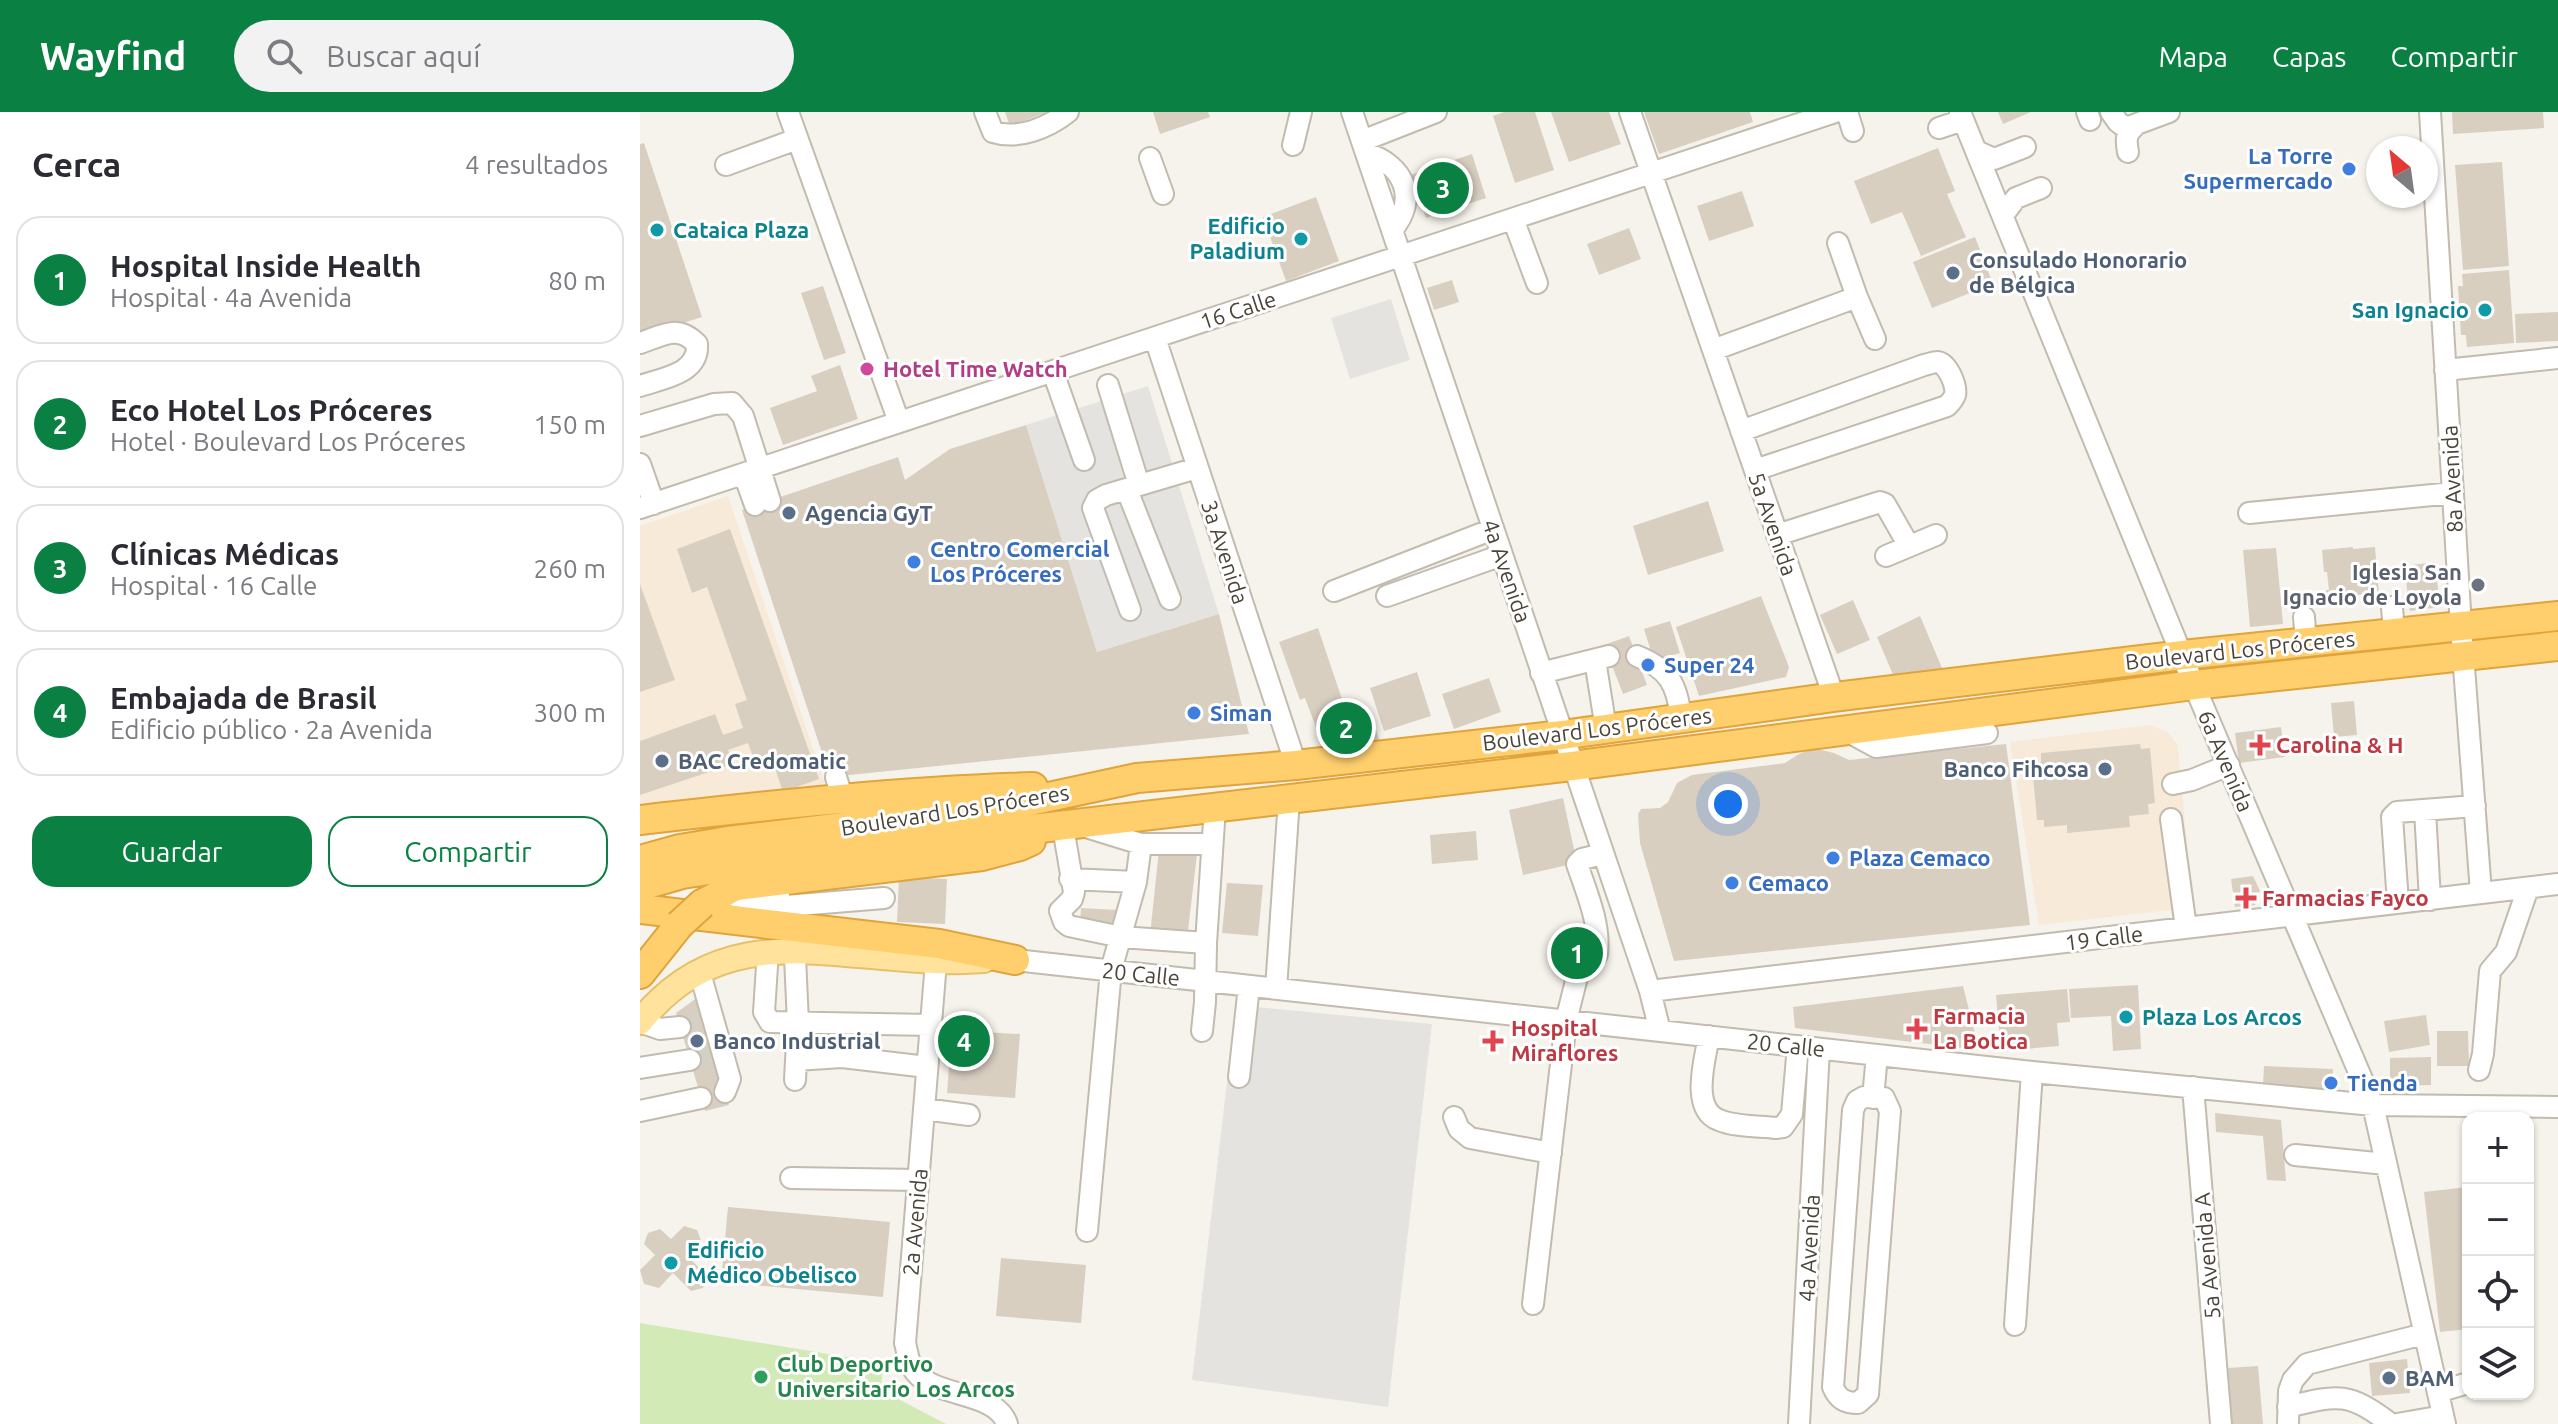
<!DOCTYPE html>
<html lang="es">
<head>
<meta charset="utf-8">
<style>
	:root { --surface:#fff; --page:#f2f2f3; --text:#2b2b33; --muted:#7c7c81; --line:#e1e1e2; --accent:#0b8043 }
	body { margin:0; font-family:Ubuntu,sans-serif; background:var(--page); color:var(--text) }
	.controls { position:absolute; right:24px; bottom:24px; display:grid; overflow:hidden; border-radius:16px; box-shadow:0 2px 6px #0004 }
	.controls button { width:72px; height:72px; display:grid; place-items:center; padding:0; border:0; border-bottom:2px solid var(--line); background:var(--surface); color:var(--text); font:40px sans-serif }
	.compass { position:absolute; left:1726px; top:24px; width:72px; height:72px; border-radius:50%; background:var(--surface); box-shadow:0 2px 6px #0004; rotate:331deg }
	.you { position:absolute; left:1088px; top:692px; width:28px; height:28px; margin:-20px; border:6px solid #fff; border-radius:50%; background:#1a73e8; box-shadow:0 0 0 12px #1a73e833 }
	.badge { display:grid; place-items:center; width:52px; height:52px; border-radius:50%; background:var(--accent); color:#fff; font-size:26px; font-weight:700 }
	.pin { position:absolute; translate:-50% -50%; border:4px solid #fff; box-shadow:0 2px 8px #0006 }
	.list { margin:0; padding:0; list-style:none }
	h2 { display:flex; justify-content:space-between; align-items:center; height:104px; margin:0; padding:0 32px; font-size:34px }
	h2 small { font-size:26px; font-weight:400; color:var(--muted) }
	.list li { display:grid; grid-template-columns:52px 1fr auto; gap:24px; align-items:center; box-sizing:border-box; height:128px; margin:0 16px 16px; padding:0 16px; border:2px solid var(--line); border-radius:24px }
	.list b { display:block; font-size:30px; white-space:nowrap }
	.list p { margin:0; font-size:26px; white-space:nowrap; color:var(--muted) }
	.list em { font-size:26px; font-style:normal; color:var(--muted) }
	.actions { display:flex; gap:16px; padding:24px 32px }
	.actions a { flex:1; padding:18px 0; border:2px solid var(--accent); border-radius:24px; text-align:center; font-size:28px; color:var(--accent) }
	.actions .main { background:var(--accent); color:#fff }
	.icon { flex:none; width:44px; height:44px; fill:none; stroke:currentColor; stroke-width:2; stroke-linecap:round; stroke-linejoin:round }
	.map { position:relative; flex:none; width:1918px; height:1312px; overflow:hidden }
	header { display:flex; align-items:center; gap:48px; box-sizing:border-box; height:112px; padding:0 40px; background:var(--accent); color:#fff }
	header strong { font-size:38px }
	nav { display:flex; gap:44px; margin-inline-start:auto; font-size:28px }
	.search { width:560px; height:72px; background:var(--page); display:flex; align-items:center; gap:20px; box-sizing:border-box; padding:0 28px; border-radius:44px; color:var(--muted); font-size:30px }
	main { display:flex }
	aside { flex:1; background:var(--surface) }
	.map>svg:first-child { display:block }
</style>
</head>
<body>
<header>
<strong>Wayfind</strong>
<div class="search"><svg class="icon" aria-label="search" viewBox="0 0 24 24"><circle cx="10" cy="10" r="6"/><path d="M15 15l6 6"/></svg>Buscar aquí</div>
<nav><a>Mapa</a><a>Capas</a><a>Compartir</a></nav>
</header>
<main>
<aside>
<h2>Cerca<small>4 resultados</small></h2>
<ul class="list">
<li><span class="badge">1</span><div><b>Hospital Inside Health</b><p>Hospital · 4a Avenida</p></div><em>80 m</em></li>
<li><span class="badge">2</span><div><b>Eco Hotel Los Próceres</b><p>Hotel · Boulevard Los Próceres</p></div><em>150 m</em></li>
<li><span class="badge">3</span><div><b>Clínicas Médicas</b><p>Hospital · 16 Calle</p></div><em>260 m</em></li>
<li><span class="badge">4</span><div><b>Embajada de Brasil</b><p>Edificio público · 2a Avenida</p></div><em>300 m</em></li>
</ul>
<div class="actions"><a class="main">Guardar</a><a>Compartir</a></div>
</aside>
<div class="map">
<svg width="1918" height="1312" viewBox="0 0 1918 1312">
	<rect width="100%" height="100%" fill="#f6f3ec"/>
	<!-- commercial -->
	<path fill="#f7ead8" d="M88,384L186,675L0,699V414Z
		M1511,613L1527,620L1538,633L1552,788L1539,797L1399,813L1370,630Z"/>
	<!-- green -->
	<path fill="#d2eab5" d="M0,1211L243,1251L241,1278L306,1312H0Z"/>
	<!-- parking -->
	<path fill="#e5e3e0" d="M751,187L770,248L710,267L691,206Z
		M508,274L579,502L457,540L386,313Z
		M596,893L792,912L748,1295L552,1268Z"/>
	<!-- building -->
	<path fill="#d8cfc1" d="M365,0H408L370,14Z
		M513,0H568L570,5L520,22Z
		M864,0H895L914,58L875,71L853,4Z
		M911,0H969L981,32L929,50Z
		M1004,0H1110L1113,10L1019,42Z
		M1358,0H1391L1363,12Z
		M1812,0H1903L1904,16L1813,22Z
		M4,31L62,205L0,225V32Z
		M1298,36L1315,79L1307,82L1326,125L1281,144L1262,100L1231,112L1214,69Z
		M832,42L846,86L786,106L771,63Z
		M1862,50L1869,154L1823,158L1815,53Z
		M1102,79L1114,114L1069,129L1057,94Z
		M676,85L699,149L646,169L623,105Z
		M989,116L1001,147L959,163L947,132Z
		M1335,125L1353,172L1292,196L1273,150Z
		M1869,158L1874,231L1827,235L1826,223H1821L1818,174H1823L1822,162Z
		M812,168L819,190L794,198L787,176Z
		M183,174L206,241L184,248L161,181Z
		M1918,200V229L1876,231L1875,202Z
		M200,253L218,307L143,333L130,296L177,279L171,264Z
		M386,313L457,540L579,502L609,622L190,665L102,398L258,345L265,368L310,337Z
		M1068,389L1084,439L1008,463L993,414Z
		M90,417L179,667L143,680L135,656L126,657L122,648L115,650L108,631L88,638L93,652L0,683V629L75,602L83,623L103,616L95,592L107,588L67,475L52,481L37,437Z
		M1713,435V437L1735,435L1739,481L1686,486V478H1689L1687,460H1684L1682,438Z
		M1636,436L1643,512L1610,515L1603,438Z
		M1795,450L1800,495L1770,499L1764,454Z
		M0,472L35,568L0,580Z
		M1121,484L1149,555L1146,565L1059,584L1036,515Z
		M1213,488L1230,528L1197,542L1180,503Z
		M1280,504L1302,556L1254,565L1237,525Z
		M1030,509L1040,541L1014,549L1004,517Z
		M678,516L707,602L729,597L740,630L683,634L665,586L660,588L639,530Z
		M989,524L1007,573L983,582L964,533Z
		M777,560L791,604L744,619L730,576Z
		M849,566L861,600L814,617L802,582Z
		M1714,589L1717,623L1694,625L1691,591Z
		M1641,615L1645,645L1599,651L1595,621Z
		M1366,632L1390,813L1034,849L1000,731L998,702L1001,697L1020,696L1028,690L1037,671L1052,663L1145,651L1159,642L1174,636L1194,641L1209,648Z
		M1500,632L1501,637L1510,636L1515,691L1508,692L1509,702L1489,704L1490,715L1427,721V713L1404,715V708H1397L1392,651L1401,650V641Z
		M923,686L937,751L883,763L869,698Z
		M836,719L838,748L792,752L790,723Z
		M519,738L557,742L547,827L510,823Z
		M1613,764L1620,779L1615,793L1595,795L1591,767Z
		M259,765L307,767L305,812L257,810Z
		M587,771L623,773L618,824L582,821Z
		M441,796L478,798L476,817L440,815Z
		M1498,873L1501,937L1473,939L1471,904L1431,906L1429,877Z
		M1323,874L1339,938L1155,916L1153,895Z
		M1427,877L1430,910L1417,911L1419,934L1361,939L1356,883Z
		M58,885L89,993L65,999L36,901Z
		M1786,903L1790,933L1749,940L1744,909Z
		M323,919L380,922L375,986L307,981L311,928Z
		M1797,919H1828L1829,954H1797Z
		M1791,945V973L1750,974V946Z
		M1624,954L1693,957L1692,977L1623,973Z
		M1575,1001L1641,1008L1646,1069L1627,1068L1623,1024L1576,1020Z
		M1828,1075V1217L1800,1220L1784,1080Z
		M88,1095L250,1110L243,1185L81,1170Z
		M44,1114L57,1118L62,1131L48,1145L67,1163L63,1176L51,1179L33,1161L19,1176L4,1172L0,1158L15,1143L4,1132L8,1121L20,1117L31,1127Z
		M361,1146L446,1153L441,1211L356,1204Z
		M1767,1247L1770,1281L1732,1284L1729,1251Z
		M1618,1254L1623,1312H1592L1588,1256Z"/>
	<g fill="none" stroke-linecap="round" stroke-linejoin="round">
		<!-- minor-tunnel -->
		<path stroke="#d4d0c8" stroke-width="20" stroke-dasharray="20 10" stroke-linecap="butt" d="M40,915L65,910
			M50,948L74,943"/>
		<!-- minor casing -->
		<g stroke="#c2bbae" stroke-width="24">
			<path id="minor" d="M148,0L259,310
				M345,0L353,20C378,28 408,16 428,0
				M712,0L1010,879L1020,919
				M990,0L1194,585
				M1207,0L1213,19
				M1320,0L1554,573L1733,993L1805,1312
				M1447,0L1450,8
				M1471,0L1478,10L1486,16L1529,0
				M1790,0L1821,515L1841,781
				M1299,16L1323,8
				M722,29L796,0
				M653,33L661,0
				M1336,39L1354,47L1385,35
				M1488,40C1486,29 1485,22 1495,14
				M726,41C764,53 779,86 752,118
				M510,46L523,82
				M86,53L157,27
				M1363,103L1376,86L1401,76
				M873,107L897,171
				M1217,185L1235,227
				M515,226L656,653
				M0,231C24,223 38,212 57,232C59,262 23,266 0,274
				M1073,238L1217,185L1198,131
				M1805,258L1918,246
				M413,260L444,348
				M468,273L499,373
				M0,314L74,292L92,291L103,304L130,389
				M1101,319L1284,253C1289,252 1293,250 1298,250C1308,252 1317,274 1315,283C1313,288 1310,291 1307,294L1115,358
				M0,352L14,392
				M104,362L115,393
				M487,378L530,487
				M0,396L1195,0
				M1609,401L1813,381
				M1137,423L1240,390L1245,392L1269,434
				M1246,444L1296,423
				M694,479L853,417
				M747,484L862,443
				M1752,495L1754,522
				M490,498L453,396L457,388L466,383L557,356
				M1664,505L1666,531
				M997,544C1029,557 1037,572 1041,606
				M955,548L966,617
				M901,561L969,544
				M1203,617L1236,635L1347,621
				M196,665L203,688
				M1533,672L1552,668L1589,653
				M1785,698L1790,788
				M1531,707L1546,816
				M423,715L434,780L432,787L420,799L424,810L429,814L481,825L566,831L565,890L562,919
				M446,715L501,732H571
				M430,767L496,770
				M83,782L138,792L139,780
				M1758,791L1752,705L1757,700L1835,694
				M138,792L146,794L244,786
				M566,831L575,695
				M128,839L124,900L130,910L291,913
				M375,848L1392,960L1733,993L1918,995
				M296,850L265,1231C267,1238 268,1248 272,1255C289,1287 356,1277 367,1312
				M60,861L90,967L85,980
				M636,877L649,687
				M1010,879L1918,772
				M0,910L20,917L40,915
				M199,912L202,945L287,955
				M1069,924C1065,947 1050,997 1079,1008C1095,1015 1119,1014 1136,1016L1143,1015L1152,1002L1158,934
				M156,948L202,945
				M0,956L50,948
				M1839,958L1843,942L1850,859L1866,840L1888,776
				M599,965L609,874
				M155,968L158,911L155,845L158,838
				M1553,975L1581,1312
				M1224,985L1244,986L1250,999L1228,1282L1218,1291C1205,1291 1198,1287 1193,1275L1213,998L1217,989Z
				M1233,986L1237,943
				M284,997L329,1003
				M0,999L61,986
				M814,1005L819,1017L830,1026L911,1041
				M1655,1043L1746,1052
				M151,1066L278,1068
				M447,1119L471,858L496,770L501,732
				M893,1192L926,909L940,853L957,842C961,813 946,779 937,752L942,747L963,742
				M1375,1213L1392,960
				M1798,1280L1828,1271
				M1648,1295C1700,1282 1708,1280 1751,1312
				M1159,1312L1179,937
				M1648,1312L1649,1279L1653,1268L1667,1252L1784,1222
				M1757,1312L1803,1304"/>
		</g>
		<!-- major casing -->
		<g stroke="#e6c16a" stroke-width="28">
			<path id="major" d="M0,910C80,808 187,845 295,849C312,850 328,849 344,848"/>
		</g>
		<!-- highway casing -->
		<g stroke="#e0a43c" stroke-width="32">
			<path id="highway" d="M0,708C131,693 262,679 393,675
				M0,748L40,737L88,729L353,697L497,666L656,653L922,623L1194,585L1543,543L1918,504
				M0,774L42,762L178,742L932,654L1554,573L1918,534
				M62,792L96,774L342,744L380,734L391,729
				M0,797L299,832L375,848
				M0,862L39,813"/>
		</g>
		<!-- minor -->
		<use href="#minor" stroke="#fff" stroke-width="20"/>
		<!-- major -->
		<use href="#major" stroke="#ffe39c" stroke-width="24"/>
		<!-- highway -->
		<use href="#highway" stroke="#ffcf6e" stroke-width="28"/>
		<!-- highway-bridge casing -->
		<g stroke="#e0a43c" stroke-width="32" stroke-linecap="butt">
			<path id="highway-bridge" d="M39,813L62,792"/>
		</g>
		<!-- highway-bridge -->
		<use href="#highway-bridge" stroke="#ffcf6e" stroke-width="28"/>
	</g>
	<!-- markers -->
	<g fill="#3f7fe0" stroke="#fff" stroke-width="3">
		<circle cx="1709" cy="57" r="8"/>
		<circle cx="274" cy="450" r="8"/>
		<circle cx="1008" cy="553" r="8"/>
		<circle cx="554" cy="601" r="8"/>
		<circle cx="1193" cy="746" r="8"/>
		<circle cx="1092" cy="771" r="8"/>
		<circle cx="1691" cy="971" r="8"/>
	</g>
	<g fill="#0f9aa8" stroke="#fff" stroke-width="3">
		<circle cx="17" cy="118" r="8"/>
		<circle cx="661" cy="127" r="8"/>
		<circle cx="1845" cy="198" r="8"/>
		<circle cx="1486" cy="905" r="8"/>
		<circle cx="31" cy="1151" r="8"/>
	</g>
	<g fill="#5c6f8a" stroke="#fff" stroke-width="3">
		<circle cx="1313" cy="161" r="8"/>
		<circle cx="149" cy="401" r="8"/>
		<circle cx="22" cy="649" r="8"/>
		<circle cx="1465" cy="657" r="8"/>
		<circle cx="57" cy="929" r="8"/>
		<circle cx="1749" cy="1266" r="8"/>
	</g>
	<circle fill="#d1479c" stroke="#fff" stroke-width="3" cx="227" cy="257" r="8"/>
	<circle fill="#6b7280" stroke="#fff" stroke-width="3" cx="1838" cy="473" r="8"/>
	<g fill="#e0444e" stroke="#fff" stroke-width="3">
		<path d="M1616 621h8v8h8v8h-8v8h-8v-8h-8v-8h8z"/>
		<path d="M1602 774h8v8h8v8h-8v8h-8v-8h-8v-8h8z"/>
		<path d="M1273 905h8v8h8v8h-8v8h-8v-8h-8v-8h8z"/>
		<path d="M849 917h8v8h8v8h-8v8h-8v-8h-8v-8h8z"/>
	</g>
	<circle fill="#2e9e5b" stroke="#fff" stroke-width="3" cx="121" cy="1265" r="8"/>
	<g text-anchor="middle" stroke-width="6" stroke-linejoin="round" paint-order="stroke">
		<!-- shop labels -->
		<g font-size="22" font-weight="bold" fill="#366cbe" stroke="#fff" text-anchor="start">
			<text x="1693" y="52" text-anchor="end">La Torre<tspan x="1693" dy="25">Supermercado</tspan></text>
			<text x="290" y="445">Centro Comercial<tspan x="290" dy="25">Los Próceres</tspan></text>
			<text x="1024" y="561">Super 24</text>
			<text x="570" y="609">Siman</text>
			<text x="1209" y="754">Plaza Cemaco</text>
			<text x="1108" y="779">Cemaco</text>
			<text x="1707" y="979">Tienda</text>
		</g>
		<!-- culture labels -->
		<g font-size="22" font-weight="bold" fill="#0d838f" stroke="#fff" text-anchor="start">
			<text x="645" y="122" text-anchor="end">Edificio<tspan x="645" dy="25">Paladium</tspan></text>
			<text x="33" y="126">Cataica Plaza</text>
			<text x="1829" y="206" text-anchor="end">San Ignacio</text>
			<text x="1502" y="913">Plaza Los Arcos</text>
			<text x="47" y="1146">Edificio<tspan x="47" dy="25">Médico Obelisco</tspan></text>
		</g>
		<!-- service labels -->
		<g font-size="22" font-weight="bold" fill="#4e5e75" stroke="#fff" text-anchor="start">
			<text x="1329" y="156">Consulado Honorario<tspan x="1329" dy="25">de Bélgica</tspan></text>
			<text x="165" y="409">Agencia GyT</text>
			<text x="38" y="657">BAC Credomatic</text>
			<text x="1449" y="665" text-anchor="end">Banco Fihcosa</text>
			<text x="73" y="937">Banco Industrial</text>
			<text x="1765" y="1274">BAM</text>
		</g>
		<!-- street labels -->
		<g font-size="22" fill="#4b4439" stroke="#fff">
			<text transform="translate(598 198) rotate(-18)" y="8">16 Calle</text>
			<text transform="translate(1812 367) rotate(-93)" y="8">8a Avenida</text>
			<text transform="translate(1133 412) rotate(71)" y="8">5a Avenida</text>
			<text transform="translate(585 440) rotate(72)" y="8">3a Avenida</text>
			<text transform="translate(867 459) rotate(71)" y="8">4a Avenida</text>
			<text transform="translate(1600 538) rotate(-6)" y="8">Boulevard Los Próceres</text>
			<text transform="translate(957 617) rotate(-7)" y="8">Boulevard Los Próceres</text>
			<text transform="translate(1586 649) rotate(67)" y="8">6a Avenida</text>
			<text transform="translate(315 698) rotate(-9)" y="8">Boulevard Los Próceres</text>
			<text transform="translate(1464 826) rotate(-7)" y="8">19 Calle</text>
			<text transform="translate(501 862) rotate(6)" y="8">20 Calle</text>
			<text transform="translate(1146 933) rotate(6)" y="8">20 Calle</text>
			<text transform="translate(275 1110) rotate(-85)" y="8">2a Avenida</text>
			<text transform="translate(1169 1136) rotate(-87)" y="8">4a Avenida</text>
			<text transform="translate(1567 1144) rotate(-95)" y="8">5a Avenida A</text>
		</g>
		<!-- hotel labels -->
		<g font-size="22" font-weight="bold" fill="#b23c85" stroke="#fff" text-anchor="start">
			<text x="243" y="265">Hotel Time Watch</text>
		</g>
		<!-- worship labels -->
		<g font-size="22" font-weight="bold" fill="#5b616d" stroke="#fff" text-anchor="end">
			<text x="1822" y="468">Iglesia San<tspan x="1822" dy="25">Ignacio de Loyola</tspan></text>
		</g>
		<!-- health labels -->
		<g font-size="22" font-weight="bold" fill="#be3a42" stroke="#fff" text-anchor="start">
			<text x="1636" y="641">Carolina &amp; H</text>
			<text x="1622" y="794">Farmacias Fayco</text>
			<text x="1293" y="912">Farmacia<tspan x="1293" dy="25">La Botica</tspan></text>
			<text x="871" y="924">Hospital<tspan x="871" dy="25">Miraflores</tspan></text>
		</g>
		<!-- leisure labels -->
		<g font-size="22" font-weight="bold" fill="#27864d" stroke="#fff" text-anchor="start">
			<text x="137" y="1260">Club Deportivo<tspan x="137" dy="25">Universitario Los Arcos</tspan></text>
		</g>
	</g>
</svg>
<div class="controls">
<button>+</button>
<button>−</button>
<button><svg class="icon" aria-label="locate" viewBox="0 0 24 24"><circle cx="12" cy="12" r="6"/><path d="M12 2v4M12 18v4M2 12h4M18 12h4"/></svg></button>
<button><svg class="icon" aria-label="layers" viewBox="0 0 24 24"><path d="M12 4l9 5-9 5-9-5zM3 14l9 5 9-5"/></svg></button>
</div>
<svg class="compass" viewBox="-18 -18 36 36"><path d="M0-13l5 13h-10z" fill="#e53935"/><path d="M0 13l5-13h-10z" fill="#7c7c81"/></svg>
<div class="you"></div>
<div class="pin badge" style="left:937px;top:841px">1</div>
<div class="pin badge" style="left:706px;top:616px">2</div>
<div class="pin badge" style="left:803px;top:76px">3</div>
<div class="pin badge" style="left:324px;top:929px">4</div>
</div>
</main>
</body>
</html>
